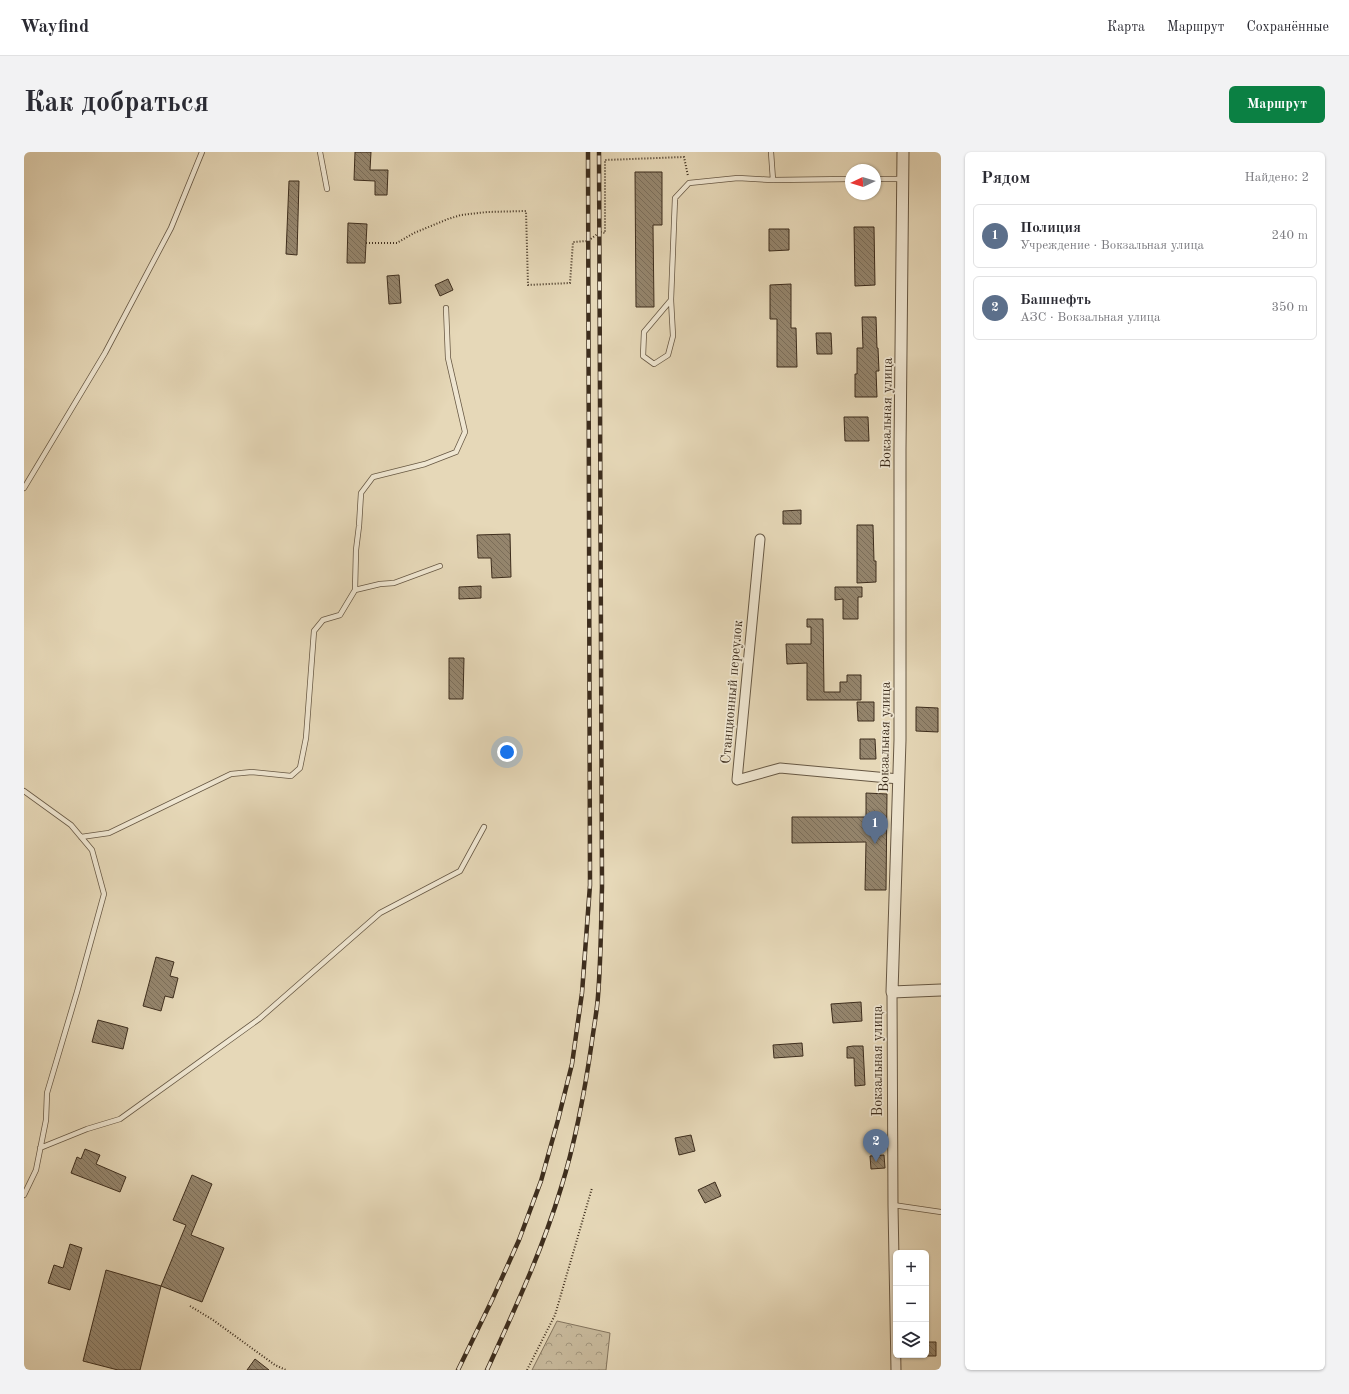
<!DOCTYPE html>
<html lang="ru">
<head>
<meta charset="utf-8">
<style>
	:root { --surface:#fff; --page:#f2f2f3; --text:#2b2b33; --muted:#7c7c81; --line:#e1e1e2; --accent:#0b8043 }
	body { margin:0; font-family:"Old Standard TT",serif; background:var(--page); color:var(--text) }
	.controls { position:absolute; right:12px; bottom:12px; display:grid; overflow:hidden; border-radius:6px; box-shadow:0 1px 3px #0004 }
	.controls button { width:36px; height:36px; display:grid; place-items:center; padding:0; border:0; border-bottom:1px solid var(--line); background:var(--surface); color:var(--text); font:20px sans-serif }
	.compass { position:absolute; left:821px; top:12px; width:36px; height:36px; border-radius:50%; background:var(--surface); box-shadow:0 1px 3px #0004; rotate:266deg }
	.you { position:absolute; left:483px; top:600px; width:14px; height:14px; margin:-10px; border:3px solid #fff; border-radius:50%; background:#1a73e8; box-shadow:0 0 0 6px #1a73e833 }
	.badge { display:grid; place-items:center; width:26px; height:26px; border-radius:50%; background:var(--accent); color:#fff; font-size:13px; font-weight:700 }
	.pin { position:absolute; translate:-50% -33px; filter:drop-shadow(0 1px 2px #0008) }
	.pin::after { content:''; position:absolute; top:21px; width:14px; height:12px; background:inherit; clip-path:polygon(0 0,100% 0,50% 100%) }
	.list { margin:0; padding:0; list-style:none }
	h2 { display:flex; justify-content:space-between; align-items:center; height:52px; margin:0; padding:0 16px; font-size:17px }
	h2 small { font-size:13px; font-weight:400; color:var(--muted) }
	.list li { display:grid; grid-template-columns:26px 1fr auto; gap:12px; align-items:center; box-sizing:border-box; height:64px; margin:0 8px 8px; padding:0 8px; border:1px solid var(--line); border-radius:6px }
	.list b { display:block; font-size:15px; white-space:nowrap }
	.list p { margin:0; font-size:13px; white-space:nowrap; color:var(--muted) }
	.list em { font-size:13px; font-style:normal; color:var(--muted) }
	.icon { flex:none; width:22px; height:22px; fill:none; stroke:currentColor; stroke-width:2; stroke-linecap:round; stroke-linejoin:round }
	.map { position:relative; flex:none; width:917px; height:1218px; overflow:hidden; border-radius:6px }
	header { display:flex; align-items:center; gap:24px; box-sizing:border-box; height:56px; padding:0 20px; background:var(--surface); border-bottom:1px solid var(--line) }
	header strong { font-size:19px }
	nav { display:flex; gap:22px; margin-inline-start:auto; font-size:14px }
	.intro { display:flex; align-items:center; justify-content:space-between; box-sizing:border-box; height:96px; padding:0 24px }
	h1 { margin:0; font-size:28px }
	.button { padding:10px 18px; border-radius:6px; background:var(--accent); color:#fff; font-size:14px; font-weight:700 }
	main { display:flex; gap:24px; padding:0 24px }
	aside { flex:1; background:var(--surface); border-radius:6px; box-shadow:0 1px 3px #0004 }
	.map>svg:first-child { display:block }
</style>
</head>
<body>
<header>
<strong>Wayfind</strong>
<nav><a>Карта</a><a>Маршрут</a><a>Сохранённые</a></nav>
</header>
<div class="intro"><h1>Как добраться</h1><a class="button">Маршрут</a></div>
<main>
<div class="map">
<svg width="917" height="1218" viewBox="0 0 917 1218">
	<defs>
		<pattern id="forest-crowns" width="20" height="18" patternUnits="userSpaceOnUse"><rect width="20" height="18" fill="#c9bb9e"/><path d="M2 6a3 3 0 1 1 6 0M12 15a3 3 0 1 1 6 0" fill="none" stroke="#a49880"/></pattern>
		<pattern id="building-back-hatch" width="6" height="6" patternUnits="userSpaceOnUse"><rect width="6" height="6" fill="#95866e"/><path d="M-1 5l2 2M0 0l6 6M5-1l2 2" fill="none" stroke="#7b6e5a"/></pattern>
	</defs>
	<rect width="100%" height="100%" fill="#e6d8b8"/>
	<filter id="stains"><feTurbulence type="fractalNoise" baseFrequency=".005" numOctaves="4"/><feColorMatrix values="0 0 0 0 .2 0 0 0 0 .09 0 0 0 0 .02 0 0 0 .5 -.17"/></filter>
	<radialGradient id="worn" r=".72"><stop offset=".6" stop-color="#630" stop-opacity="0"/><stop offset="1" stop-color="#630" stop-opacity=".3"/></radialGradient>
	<!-- forest -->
	<path fill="url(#forest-crowns)" stroke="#83745e" d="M533,1169L586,1181L582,1218H508Z"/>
	<!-- building -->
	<path fill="url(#building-back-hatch)" stroke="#3d2d1d" d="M331,0H347L346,18H364L363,43H351V29L330,28Z
		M611,20H638V73H629L630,155H612Z
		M265,29H275L273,103L262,102Z
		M324,71L343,72L341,111H323Z
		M830,75H850L851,133L831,134Z
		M745,77H765V98L745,99Z
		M375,123L377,151L365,152L363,124Z
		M424,127L429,138L416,144L411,133Z
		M767,132V176H772L773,215H753V167H746V133Z
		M838,165H852L853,196H854L855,219H852L853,245H831V222H833V196H839Z
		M792,181H807L808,202H793Z
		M820,265H844L845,289H821Z
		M777,358V372H759V359Z
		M833,373H849L850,409H852V430L833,431Z
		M486,382L487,425L468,426L467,406H454L453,383Z
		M457,434V446L435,447V435Z
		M811,435H838V445H834V467H819V447L811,448Z
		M783,467H799L800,540H816V530H823V523H837V548H783V511L763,512L762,492H787V475H783Z
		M425,506H440L439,547H425Z
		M833,550H850V569H834Z
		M892,555L914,556V580L892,579Z
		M836,587H851L852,607H836Z
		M842,641L863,642L862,738H841L842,690L768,691V665H842Z
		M132,805L150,810L146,824L154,826L149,846L141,844L137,859L119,854Z
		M837,850L838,869L809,871L807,852Z
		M74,868L104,876L99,897L68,890Z
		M778,891L779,904L750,906L749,893Z
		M829,894H839L841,933L831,934L830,906H823V895Z
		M667,983L671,999L655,1003L651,986Z
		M61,997L76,1003L72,1012L102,1025L96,1040L47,1021L53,1005L57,1007Z
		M860,1003L861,1016L847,1017L846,1004Z
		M168,1023L188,1032L167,1083L200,1096L178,1150L137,1134L162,1073L149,1068Z
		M691,1030L697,1044L681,1051L674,1038Z
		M46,1092L58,1096L46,1138L24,1131L30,1113L39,1116Z
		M82,1118L137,1134L116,1218H94L59,1209Z
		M902,1190H912V1204H902Z
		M231,1207L245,1218H223Z"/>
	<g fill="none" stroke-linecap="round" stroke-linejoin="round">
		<!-- service casing -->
		<g stroke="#675844" stroke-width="6">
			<path id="service" d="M296,0L303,37
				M747,0L749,28L827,27
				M851,27H878
				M647,148L620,180L619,204L630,212L644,203L649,184L647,148L651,46L665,31L714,26L749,28
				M0,336L81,201L147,76L178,0
				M331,438L356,432L370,431L416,414
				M0,639L47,673L68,698L80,742L53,840L23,941L22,968L12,1018L0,1043
				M57,685L85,681L207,622L228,620L267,624L276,616L282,586L290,479L299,468L316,463L331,438L332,398L335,374L337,341L349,325L401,312L432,300L441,280L424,206L422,156
				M16,996L63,977L96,967L235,867L356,761L436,719L460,675
				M869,1053L917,1060"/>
		</g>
		<!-- minor casing -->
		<g stroke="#675844" stroke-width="11">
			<path id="minor" d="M736,387L713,628L756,616L875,627
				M868,840L869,1053L872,1218"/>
		</g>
		<!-- tertiary casing -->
		<g stroke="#675844" stroke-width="13">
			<path id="tertiary" d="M879,0L876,298V588L868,840L917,838"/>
		</g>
		<!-- path -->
		<path stroke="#3d2d1d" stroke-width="2" stroke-dasharray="1 2" stroke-linecap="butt" d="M342,91H373L390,81L424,67L437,63L463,60L502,59L504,133L546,131L549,90L564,89L576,80L581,81V8L660,5L664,24
			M166,1154L189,1168L251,1213L262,1218
			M503,1218L531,1163L568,1036"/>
		<!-- service -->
		<use href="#service" stroke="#efe6d1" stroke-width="4.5"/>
		<!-- minor -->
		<use href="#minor" stroke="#efe6d1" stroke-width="9"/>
		<!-- tertiary -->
		<use href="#tertiary" stroke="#efe6d1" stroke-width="11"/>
		<!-- rail casing -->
		<g stroke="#3d2d1d" stroke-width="4.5">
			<path id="rail" d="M434,1218L468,1148L495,1088L517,1029L534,968L548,912L558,841L566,733L564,0
				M463,1218C490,1159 518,1099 537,1036C552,988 561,938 568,889C570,874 573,859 574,844C577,807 577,771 578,735L575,0"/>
		</g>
		<!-- rail -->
		<use href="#rail" stroke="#efe6d1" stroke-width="3" stroke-dasharray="9" stroke-linecap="butt"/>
	</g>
	<g text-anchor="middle" stroke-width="3.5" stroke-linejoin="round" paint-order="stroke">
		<!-- street labels -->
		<g font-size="14" fill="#3d2d1d" stroke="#efe6d1">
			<text transform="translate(862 261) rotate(-89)" y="5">Вокзальная улица</text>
			<text transform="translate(707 540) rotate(-85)" y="5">Станционный переулок</text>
			<text transform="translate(860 585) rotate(-89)" y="5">Вокзальная улица</text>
			<text transform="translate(853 909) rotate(-90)" y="5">Вокзальная улица</text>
		</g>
	</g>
	<rect width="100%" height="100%" filter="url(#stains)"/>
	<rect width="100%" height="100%" fill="url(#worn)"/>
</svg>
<div class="controls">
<button>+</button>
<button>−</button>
<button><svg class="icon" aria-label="layers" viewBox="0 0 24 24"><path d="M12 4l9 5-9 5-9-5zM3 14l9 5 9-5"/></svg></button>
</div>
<svg class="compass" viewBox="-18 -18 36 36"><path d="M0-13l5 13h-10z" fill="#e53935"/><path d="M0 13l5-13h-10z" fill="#7c7c81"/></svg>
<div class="you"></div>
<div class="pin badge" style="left:851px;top:692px;background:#5c6f8a">1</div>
<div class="pin badge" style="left:852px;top:1010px;background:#5c6f8a">2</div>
</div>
<aside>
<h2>Рядом<small>Найдено: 2</small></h2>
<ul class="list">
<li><span class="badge" style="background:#5c6f8a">1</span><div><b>Полиция</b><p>Учреждение · Вокзальная улица</p></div><em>240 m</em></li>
<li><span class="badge" style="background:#5c6f8a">2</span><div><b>Башнефть</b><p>АЗС · Вокзальная улица</p></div><em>350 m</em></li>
</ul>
</aside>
</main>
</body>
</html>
